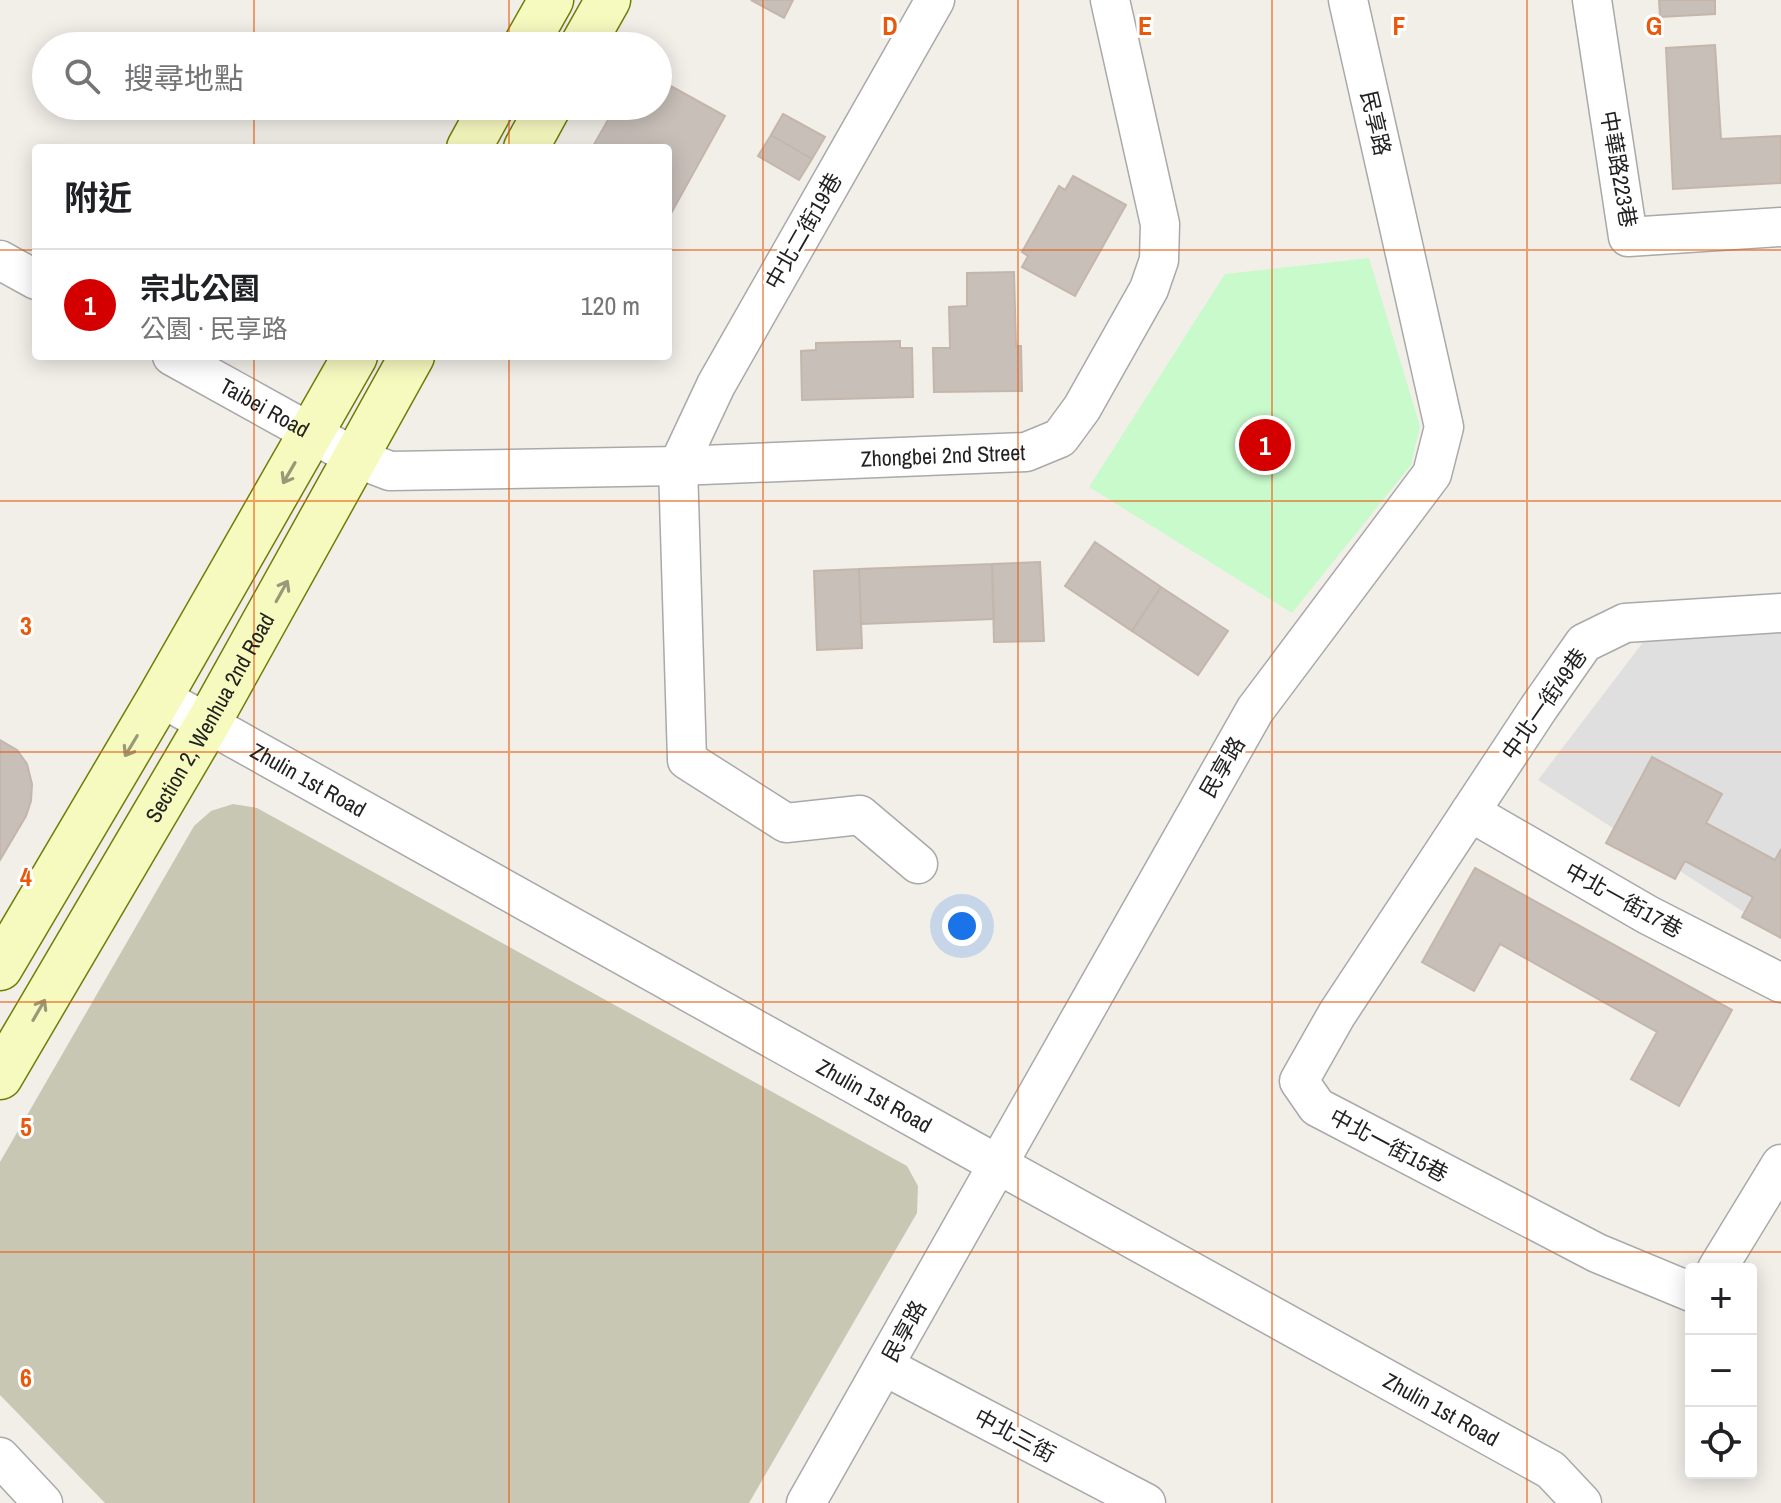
<!DOCTYPE html>
<html lang="zh-TW">
<head>
<meta charset="utf-8">
<style>
	:root { --surface:#fff; --page:#f6f6f6; --text:#202124; --muted:#757577; --line:#e0e0e0; --accent:#d40000 }
	body { margin:0; font-family:"Archivo Narrow","Noto Sans TC",sans-serif; background:var(--page); color:var(--text) }
	.controls { position:absolute; right:24px; bottom:24px; display:grid; overflow:hidden; border-radius:8px; box-shadow:0 4px 20px #0003 }
	.controls button { width:72px; height:72px; display:grid; place-items:center; padding:0; border:0; border-bottom:2px solid var(--line); background:var(--surface); color:var(--text); font:40px sans-serif }
	.you { position:absolute; left:962px; top:926px; width:28px; height:28px; margin:-20px; border:6px solid #fff; border-radius:50%; background:#1a73e8; box-shadow:0 0 0 12px #1a73e833 }
	.badge { display:grid; place-items:center; width:52px; height:52px; border-radius:50%; background:var(--accent); color:#fff; font-size:26px; font-weight:700 }
	.pin { position:absolute; translate:-50% -50%; border:4px solid #fff; box-shadow:0 2px 8px #0006 }
	.list { margin:0; padding:0; list-style:none }
	h2 { display:flex; justify-content:space-between; align-items:center; height:104px; margin:0; padding:0 32px; font-size:34px }
	h2 small { font-size:26px; font-weight:400; color:var(--muted) }
	.list li { display:grid; grid-template-columns:52px 1fr auto; gap:24px; align-items:center; box-sizing:border-box; height:112px; padding:0 32px; border-top:2px solid var(--line) }
	.list b { display:block; font-size:30px; white-space:nowrap }
	.list p { margin:0; font-size:26px; white-space:nowrap; color:var(--muted) }
	.list em { font-size:26px; font-style:normal; color:var(--muted) }
	.icon { flex:none; width:44px; height:44px; fill:none; stroke:currentColor; stroke-width:2; stroke-linecap:round; stroke-linejoin:round }
	.map { position:relative; flex:none; width:1781px; height:1503px; overflow:hidden }
	.search { position:absolute; background:var(--surface); box-shadow:0 4px 20px #0003; left:32px; top:32px; width:640px; height:88px; display:flex; align-items:center; gap:20px; box-sizing:border-box; padding:0 28px; border-radius:44px; color:var(--muted); font-size:30px }
	.panel { position:absolute; background:var(--surface); box-shadow:0 4px 20px #0003; left:32px; top:144px; width:640px; height:216px; border-radius:8px }
	.map>svg:first-child { display:block }
</style>
</head>
<body>
<div class="map">
<svg width="1781" height="1503" viewBox="0 0 1781 1503">
	<rect width="100%" height="100%" fill="#f2efe9"/>
	<!-- residential -->
	<path fill="#e0dfdf" d="M1781,631V936L1538,780L1644,641Z"/>
	<!-- construction -->
	<path fill="#c7c7b4" d="M233,804L257,808L907,1166L918,1186L917,1213L749,1503H105L0,1395V1162L194,826L211,811Z"/>
	<!-- park -->
	<path fill="#c8facc" d="M1369,258L1420,426L1411,465L1292,613L1089,487L1225,274Z"/>
	<!-- building -->
	<path fill="#c7bfb8" stroke="#c4b6ab" stroke-width="2" d="M751,0H793L784,18Z
		M1659,0H1715V14L1660,17Z
		M1715,45L1721,139L1781,136V183L1673,189L1666,48Z
		M658,79L725,116L668,219V148H592L616,106H658Z
		M783,114L825,137L812,159L771,135Z
		M771,135L812,159L799,180L758,156Z
		M1073,176L1126,205L1075,296L1022,267L1028,256L1022,252L1059,186L1065,190Z
		M1014,272L1016,346H1021L1022,391L934,392L933,348H950L949,307L967,306V273Z
		M900,341V348H912L913,397L802,400L801,351L816,350V343Z
		M1095,542L1161,587L1132,631L1065,586Z
		M1040,562L1044,641L994,642L992,564Z
		M992,564L994,619L861,624L859,569Z
		M859,569L862,648L817,650L814,571Z
		M1161,587L1228,631L1198,675L1132,631Z
		M0,740L17,750L27,764L32,784L31,801L26,816L0,860Z
		M1652,757L1722,794L1706,823L1775,860L1781,849V938L1742,917L1753,897L1685,861L1675,879L1606,843Z
		M1475,868L1732,1010L1679,1106L1631,1079L1657,1032L1500,944L1474,991L1422,962Z"/>
	<g fill="none" stroke-linecap="round" stroke-linejoin="round">
		<!-- street casing -->
		<g stroke="#a9a9a9" stroke-width="41">
			<g id="street">
				<path d="M1592,0L1628,237L1781,227"/>
				<path d="M0,260L36,280"/>
				<path id="s1" d="M172,356L356,458L390,471L678,466L1026,452L1060,438L1082,408L1149,289L1159,260L1160,224L1110,0"/>
				<path id="s2" d="M160,697L997,1164L1551,1470L1582,1503"/>
				<path d="M1470,812L1648,915L1781,983"/>
				<path d="M918,864L860,815L786,823L687,760L678,466L716,385L935,0"/>
				<path d="M1717,1269L1781,1164"/>
				<path d="M1691,1292L1597,1253L1317,1107L1299,1081L1337,1014L1538,709L1584,643L1625,623L1781,613"/>
				<path d="M884,1366L1146,1503"/>
				<path d="M0,1457L43,1503"/>
				<path d="M806,1503L1255,710L1432,474L1444,427L1348,0"/>
			</g>
		</g>
		<!-- secondary casing -->
		<g stroke="#707d05" stroke-width="47">
			<g id="secondary">
				<path d="M525,46L551,0"/>
				<path d="M582,46L608,0"/>
				<path d="M469,148L492,106"/>
				<path d="M526,148L549,106"/>
				<path d="M0,968L160,697L355,356"/>
				<path id="s3" d="M0,1077L208,723L412,356"/>
			</g>
		</g>
		<!-- street -->
		<use href="#street" stroke="#fff" stroke-width="38"/>
		<!-- secondary -->
		<use href="#secondary" stroke="#f7fabf" stroke-width="44"/>
	</g>
	<!-- one-way arrows -->
	<defs><path id="oneway-shaft" d="M-6 0H5M1.5-3L5.5 0L1.5 3" fill="none" stroke-width="1.6" stroke-linecap="round" stroke-linejoin="round" transform="scale(2)"/></defs>
	<g stroke="#979978">
		<use href="#oneway-shaft" transform="translate(289 473) rotate(120)"/>
		<use href="#oneway-shaft" transform="translate(282 591) rotate(-61)"/>
		<use href="#oneway-shaft" transform="translate(131 746) rotate(121)"/>
		<use href="#oneway-shaft" transform="translate(39 1010) rotate(-60)"/>
	</g>
	<!-- grid -->
	<path fill="none" stroke="#e8590c" stroke-width="2" stroke-opacity="0.55" d="M254,0V46M509,0V46M763,0V1503M1018,0V1503M1272,0V1503M1527,0V1503M254,106V148M509,106V148M0,250H36M668,250H1781M254,356V1503M509,356V1503M0,501H1781M0,752H1781M0,1002H1781M0,1252H1781"/>
	<g text-anchor="middle" stroke-width="6" stroke-linejoin="round" paint-order="stroke">
		<!-- street labels -->
		<g font-size="22" fill="#222" stroke="#fff">
			<text transform="translate(1376 123) rotate(77)" y="8">民享路</text>
			<text transform="translate(1619 169) rotate(80)" y="8">中華路223巷</text>
			<text transform="translate(803 231) rotate(-60)" y="8">中北二街19巷</text>
			<text dy="8" stroke="none"><textPath href="#s1" startOffset="106">Taibei Road</textPath></text>
			<text dy="8" stroke="none"><textPath href="#s1" startOffset="800">Zhongbei 2nd Street</textPath></text>
			<text transform="translate(1544 704) rotate(-55)" y="8">中北一街49巷</text>
			<text dy="8" stroke="none"><textPath href="#s3" startOffset="416">Section 2, Wenhua 2nd Road</textPath></text>
			<text transform="translate(1222 767) rotate(-60)" y="8">民享路</text>
			<text dy="8" stroke="none"><textPath href="#s2" startOffset="170">Zhulin 1st Road</textPath></text>
			<text transform="translate(1624 900) rotate(29)" y="8">中北一街17巷</text>
			<text dy="8" stroke="none"><textPath href="#s2" startOffset="818">Zhulin 1st Road</textPath></text>
			<text transform="translate(1389 1145) rotate(28)" y="8">中北一街15巷</text>
			<text transform="translate(904 1331) rotate(-61)" y="8">民享路</text>
			<text dy="8" stroke="none"><textPath href="#s2" startOffset="1466">Zhulin 1st Road</textPath></text>
			<text transform="translate(1015 1435) rotate(28)" y="8">中北三街</text>
		</g>
	</g>
	<g font-size="26" text-anchor="middle" font-weight="bold" fill="#e8590c" stroke="#fff" stroke-width="6" stroke-linejoin="round" paint-order="stroke">
		<text x="890" y="35">D</text>
		<text x="1145" y="35">E</text>
		<text x="1399" y="35">F</text>
		<text x="1654" y="35">G</text>
		<text x="26" y="635">3</text>
		<text x="26" y="886">4</text>
		<text x="26" y="1136">5</text>
		<text x="26" y="1387">6</text>
	</g>
</svg>
<div class="controls">
<button>+</button>
<button>−</button>
<button><svg class="icon" aria-label="locate" viewBox="0 0 24 24"><circle cx="12" cy="12" r="6"/><path d="M12 2v4M12 18v4M2 12h4M18 12h4"/></svg></button>
</div>
<div class="you"></div>
<div class="pin badge" style="left:1265px;top:445px">1</div>
<div class="search"><svg class="icon" aria-label="search" viewBox="0 0 24 24"><circle cx="10" cy="10" r="6"/><path d="M15 15l6 6"/></svg>搜尋地點</div>
<section class="panel">
<h2>附近<small></small></h2>
<ul class="list">
<li><span class="badge">1</span><div><b>宗北公園</b><p>公園 · 民享路</p></div><em>120 m</em></li>
</ul>
</section>
</div>
</body>
</html>
